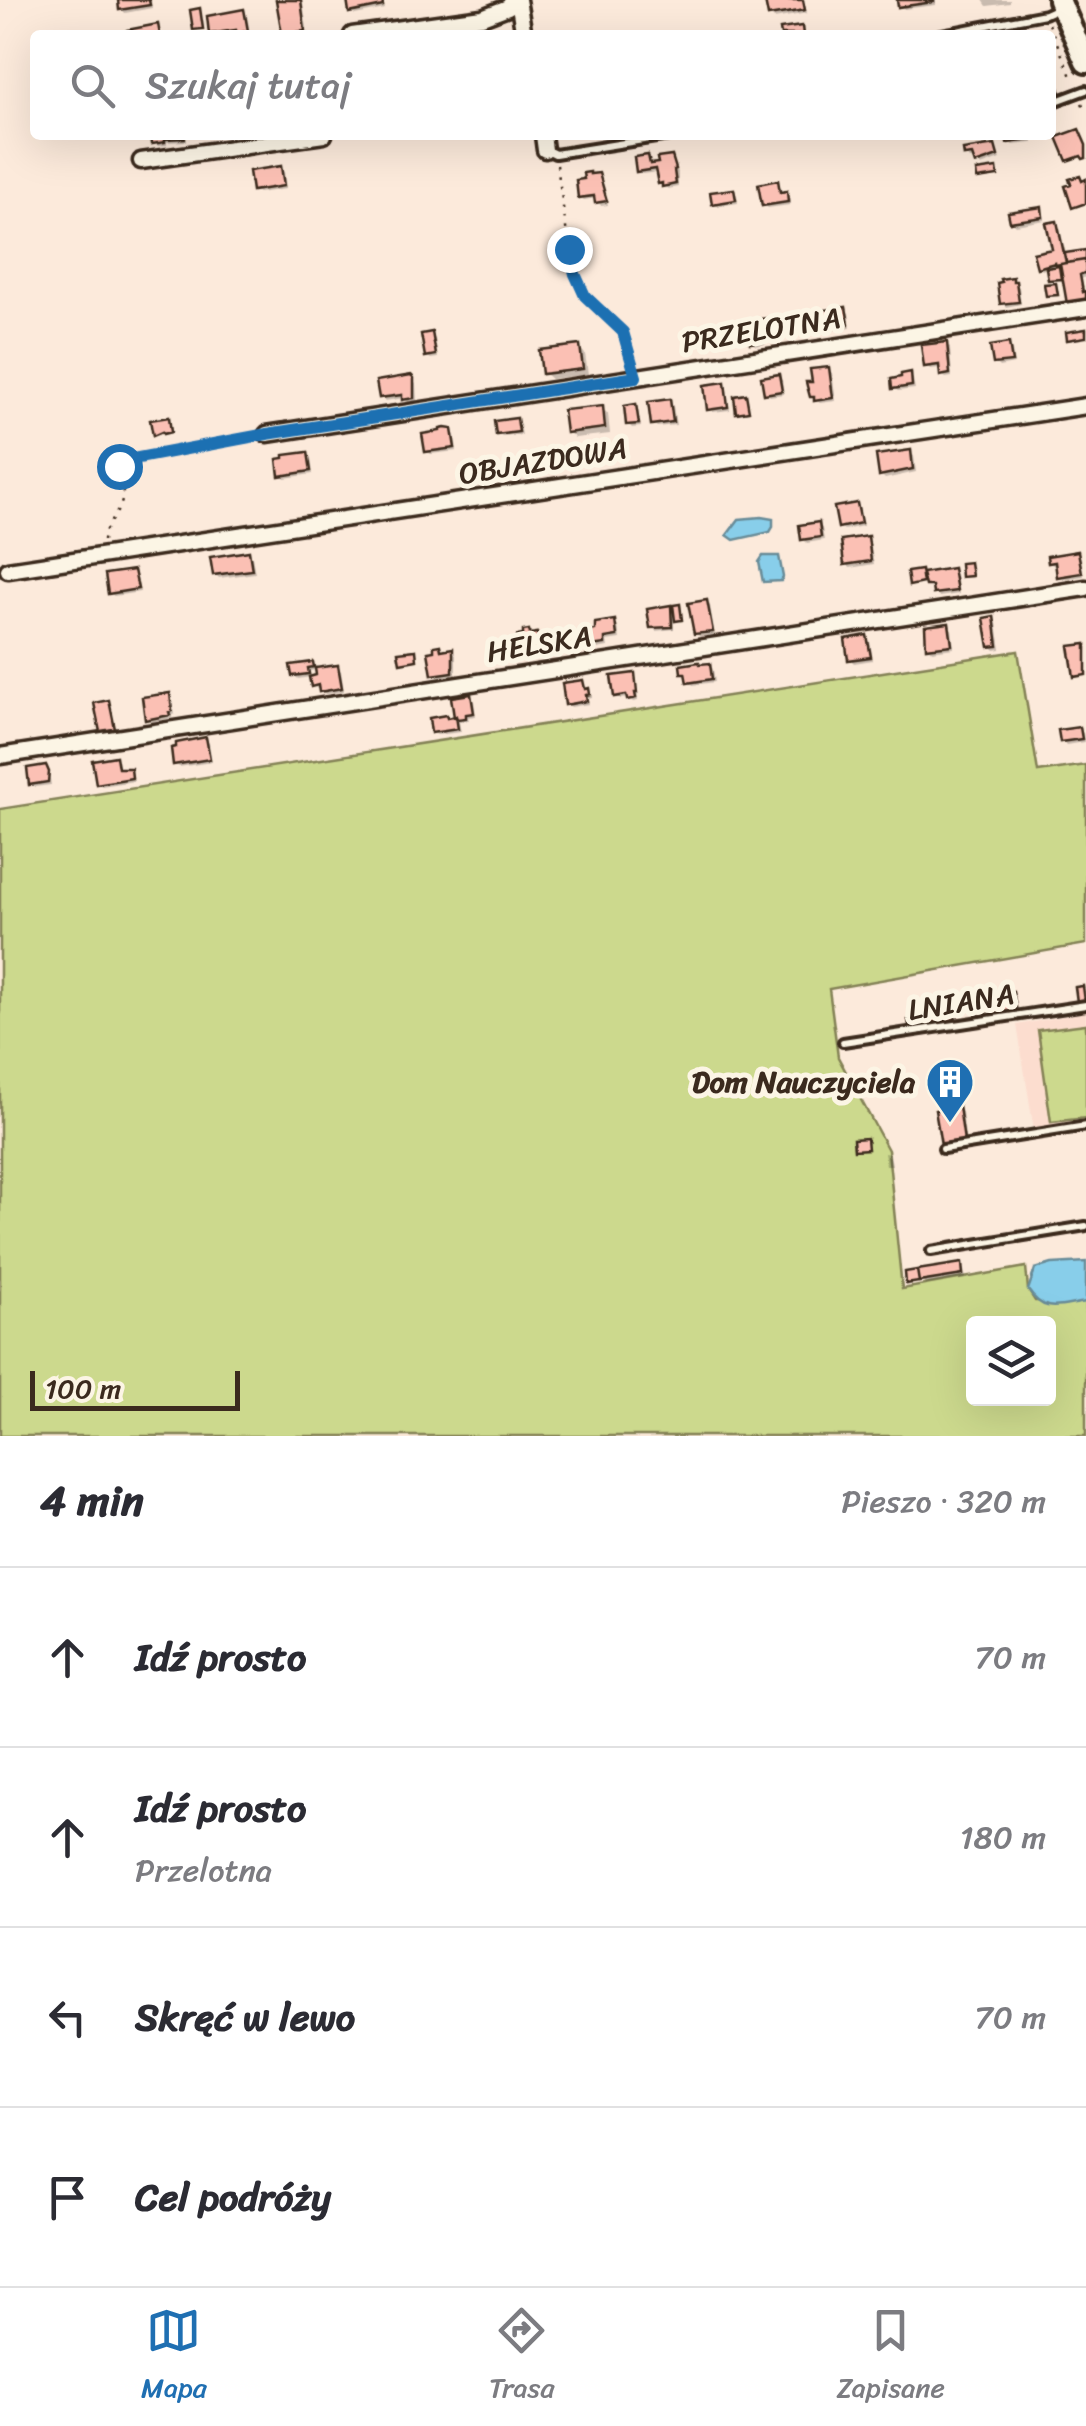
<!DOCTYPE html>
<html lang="pl">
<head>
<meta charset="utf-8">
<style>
	:root { --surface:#fff; --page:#f7f7f7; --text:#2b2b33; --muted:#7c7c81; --line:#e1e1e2; --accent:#1f6fb2 }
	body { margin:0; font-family:Sriracha,sans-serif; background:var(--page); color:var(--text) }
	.controls { position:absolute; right:30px; bottom:30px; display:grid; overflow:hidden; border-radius:10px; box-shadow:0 10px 40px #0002 }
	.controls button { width:90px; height:90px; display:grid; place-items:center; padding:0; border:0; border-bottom:2px solid var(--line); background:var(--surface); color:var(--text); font:50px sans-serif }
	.scale { position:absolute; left:30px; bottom:25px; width:210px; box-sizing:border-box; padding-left:10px; border:5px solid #3b2a1e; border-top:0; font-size:28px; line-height:35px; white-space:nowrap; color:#3b2a1e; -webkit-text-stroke:8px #fcf5e5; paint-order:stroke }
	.stop { position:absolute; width:30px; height:30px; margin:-22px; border:8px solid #1f6fb2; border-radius:50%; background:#fff }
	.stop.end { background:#1f6fb2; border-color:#fff; box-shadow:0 2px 10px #0008 }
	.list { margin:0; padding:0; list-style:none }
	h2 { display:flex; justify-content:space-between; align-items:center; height:130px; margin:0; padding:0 40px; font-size:42px }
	h2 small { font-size:32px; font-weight:400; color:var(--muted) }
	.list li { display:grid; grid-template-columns:65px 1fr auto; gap:30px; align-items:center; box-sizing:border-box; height:180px; padding:0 40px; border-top:2px solid var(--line) }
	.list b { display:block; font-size:38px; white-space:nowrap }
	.list p { margin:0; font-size:32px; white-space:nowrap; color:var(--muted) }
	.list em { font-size:32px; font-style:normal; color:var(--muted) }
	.icon { flex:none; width:55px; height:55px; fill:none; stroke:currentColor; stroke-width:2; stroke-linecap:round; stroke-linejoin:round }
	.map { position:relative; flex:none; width:1086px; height:1436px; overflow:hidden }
	.search { position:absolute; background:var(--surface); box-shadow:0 10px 40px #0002; left:30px; right:30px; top:30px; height:110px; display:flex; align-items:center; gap:25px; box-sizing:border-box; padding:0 35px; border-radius:10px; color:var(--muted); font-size:38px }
	.sheet { height:850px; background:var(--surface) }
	nav { display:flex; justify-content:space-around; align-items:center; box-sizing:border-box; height:140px; border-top:2px solid var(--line); background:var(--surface); font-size:28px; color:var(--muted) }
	nav a { display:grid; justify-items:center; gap:5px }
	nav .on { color:var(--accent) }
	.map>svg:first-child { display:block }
</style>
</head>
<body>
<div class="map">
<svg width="1086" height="1436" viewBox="0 0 1086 1436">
	<rect width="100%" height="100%" fill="#fceadb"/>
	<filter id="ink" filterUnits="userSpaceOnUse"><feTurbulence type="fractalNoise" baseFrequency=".01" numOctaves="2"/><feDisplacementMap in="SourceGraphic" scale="20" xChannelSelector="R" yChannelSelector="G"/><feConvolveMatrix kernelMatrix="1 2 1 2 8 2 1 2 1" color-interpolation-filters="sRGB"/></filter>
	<g filter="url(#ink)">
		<!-- built -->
		<path fill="#fcddcf" d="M1086,1012V1121L1034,1130L1017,1025Z"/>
		<!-- green -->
		<path fill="#ccd98d" stroke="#848256" stroke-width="2.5" fill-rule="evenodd" d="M1018,651L1038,772L1086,765V944L829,989L838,1057L888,1150L902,1289L1026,1267L1028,1290L1035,1301H1086V1436H0V809ZM974,1324H1048V1398H974Z
			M1086,1024V1118L1051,1122L1038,1030Z"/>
		<!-- water -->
		<path fill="#88ceea" stroke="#698c98" stroke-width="2.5" d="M761,517L773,519V527L770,532L734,540L727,535L739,519Z
			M763,556H779L783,577L781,581L763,582L759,562Z
			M1086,1262V1302C1061,1305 1045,1316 1028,1290L1035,1269L1052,1264Z"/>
		<!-- shadow -->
		<path fill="#0003" d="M120,0H151L152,8L125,13L122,9Z
			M294,0H300L303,3L308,34L284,33Z
			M350,0H383L385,9L355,15L352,12Z
			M788,0H803L807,13L774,19L770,15Z
			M900,0H936V5L904,9Z
			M983,0H1010V3L987,6Z
			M243,12L247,15L250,34L242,35L240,33L214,35L212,33Z
			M154,135H186L187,141L167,142V145L158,146L155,142Z
			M1012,135H1032L1033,143L1013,145L1009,142Z
			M994,148L1000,159L981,166L976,158L970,159L966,155Z
			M648,158L652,166L671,158L678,172V187L668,189L664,186L660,182L658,172L642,174L638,170Z
			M280,169L284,172L286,189L258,193L254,190Z
			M598,176L602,180L608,205L601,206L597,198L584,200L581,197Z
			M777,183L781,187L782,194H786L790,198V205L768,208L765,205Z
			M733,191L737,195L738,203L718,206L714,202Z
			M1041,210L1044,213L1045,220L1016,225L1012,221Z
			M1056,224L1060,228L1066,255L1086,253V276L1082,279L1086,304L1073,306L1063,267L1059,268L1060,279L1051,280L1049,268L1042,270L1039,266L1055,251Z
			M1012,280L1019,287L1021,304L1006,307L1003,303Z
			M845,310L849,313L851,328L827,331L823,328Z
			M779,319L783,322L785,338L766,341V344L756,346L752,342Z
			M431,335L435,339L438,358L431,359L427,356Z
			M946,344L950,348L952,377L946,378L942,375V368L930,369L927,365Z
			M1008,346L1012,350L1014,364L999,367L995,363Z
			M579,347L585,354L588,374L551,379L544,373Z
			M828,369L832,373L836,401L820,403L812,396Z
			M910,375L913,379L915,389L898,391L894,388Z
			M778,377L782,380L784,394L770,396L766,392Z
			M410,378L416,384L417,401L408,402L404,398L385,401L381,397Z
			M724,385L727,389L730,410L713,412L710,409Z
			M669,402L673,406L676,425L657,427L654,424Z
			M635,407L638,411L641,427L632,428L628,424Z
			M602,408L608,414L610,434L575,438L568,432Z
			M517,420L520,424L522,435L502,437L498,433Z
			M451,431L455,435L457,451L431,454L427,451Z
			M910,453L914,456L916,472L885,479L881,475Z
			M307,454L311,458L313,474L285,478L282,474Z
			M856,505L860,509L863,526L844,530L840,527Z
			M818,525L822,528L824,540L807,543L803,539Z
			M867,538L870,542L874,564L850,568L847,564Z
			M248,554L252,557L255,573L219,578L215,574Z
			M1077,554L1081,558L1084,576L1063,579L1059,576L1058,565L1054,566L1050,562Z
			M952,571L956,574L959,594L939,597L935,588L931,589L927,583L911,585L922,575Z
			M134,573L137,577L140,592L114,596L110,593Z
			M706,603L710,606L715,635L700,637L696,633Z
			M671,608L676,614L680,608L682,620L678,621L674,616V629L656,631L652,627Z
			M993,619L997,623L1001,649L995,650L991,646Z
			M615,623L618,627L620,639L607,641L608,647L597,649L594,645Z
			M948,626L952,629L954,648L932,651L929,647Z
			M537,636L540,640L544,658L527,661L524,657Z
			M866,638L870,641L873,660L854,663L850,659Z
			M439,648L444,652L452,651L456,654V675L438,677L434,674Z
			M312,664L316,670L310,671L311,677L298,679L294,675Z
			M709,665L713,669L715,682L693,685L683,672Z
			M338,668L341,671L344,691L325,694L321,688L317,689L313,685Z
			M634,675L637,679L638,701L633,702L629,698L620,699L616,696Z
			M583,683L592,694V697L588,698L589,704L571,707L567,703Z
			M169,696L172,700L175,714L172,715V718L151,722L148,718Z
			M470,697L474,701L476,716L468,717L469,720L459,722L461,732L437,735L433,732L448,720L457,719L454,700Z
			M1079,730L1083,733L1084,742L1066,745L1062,741Z
			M205,740L209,743L212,762L179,767L175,763Z
			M115,759L118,763L120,770H130L133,774L134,781L102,786L98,783Z
			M49,772L51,785L35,787L31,784Z
			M958,1108L962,1112L966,1144L947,1147L943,1144Z
			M884,1153L890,1154L892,1165H886Z
			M961,1266L964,1270L966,1278L925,1285L923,1282L909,1283Z"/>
		<!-- building -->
		<path fill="#fbc0b4" stroke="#3b2a1e" stroke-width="2.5" d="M118,0H149L150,5L119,10Z
			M276,0H301L305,31L282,34Z
			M347,0H382L383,6L349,13Z
			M773,0H803L805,10L768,16L765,1Z
			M897,0H934V2L898,7Z
			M200,8L203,29L193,30L190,10Z
			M244,9L248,31L237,33L236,30L209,34L207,16Z
			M158,24L160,35H128L127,30Z
			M802,26L803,35H781L780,29Z
			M1053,72L1061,93L1051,97V73Z
			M1079,129L1086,145V158L1083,159L1081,156L1067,161L1057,137Z
			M151,135H184L185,138L165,139V142L152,144Z
			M1030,135L1031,140L1007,143L1006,136Z
			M995,145L998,156L984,161L975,164L972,155L964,156L963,150Z
			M648,155L650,164L658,163L657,158L672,156L676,169L674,170L676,184L662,187V183L658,184L655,169L636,172L634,157Z
			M281,166L284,186L252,191L249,171Z
			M997,168L998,176L977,179L976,171Z
			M590,172V174L599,173L607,201L595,203L594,196L578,198L576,180L584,179L583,173Z
			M1080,176L1082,181L1086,179V203L1072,208L1065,186L1071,184L1069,179Z
			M778,180L780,192L787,191L788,202L762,206L758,184Z
			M734,189L736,200L712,204L710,192Z
			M1042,207L1043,217L1010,222L1008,212Z
			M1057,221L1066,263L1055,265V263L1037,268L1033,253L1052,249L1046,223Z
			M1086,250V260L1066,263L1065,253Z
			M1085,260L1086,272L1080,275L1083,292L1086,291V301L1067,304L1060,264Z
			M1059,266L1061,279L1048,280L1046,268Z
			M1013,277V281H1016L1019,302L1000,304L997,283L1001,282L1000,279Z
			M1056,283L1058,295L1046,296L1044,284Z
			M846,307L849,324L821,329L818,311Z
			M780,316L783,335L763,338L764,341L750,343L747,321Z
			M1086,329V337L1067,340L1066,332Z
			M432,332L436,355L425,357L421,334Z
			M947,342L950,374L940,376L939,365L924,367L921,345Z
			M1009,343L1012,362L993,364L990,346Z
			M580,345L583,369L542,374L539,350Z
			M829,367L833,398L814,401V397H810L807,386L806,382H812L810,369Z
			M911,372L912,386L892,389L891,379L901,377V374Z
			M779,374L782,391L764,394L761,377Z
			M411,375L414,378V398L402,400V395L379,398L376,381Z
			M725,382L728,407L707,410L704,385Z
			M746,394L749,411L736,413L734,396Z
			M670,399L673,422L651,425L648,402Z
			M636,404L639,424L626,425L624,406Z
			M603,406L605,428L566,433L563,410Z
			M169,417L171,432L163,434L162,432L153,436L150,420Z
			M517,418L519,432L496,435L494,421Z
			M445,428L452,429L455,448L425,452L422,434L440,431V429Z
			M911,450L913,469L879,476L876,455Z
			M308,452L311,471L279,476L277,459L284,458V455Z
			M857,503L861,523L838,528L834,507Z
			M819,522L821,537L801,540L799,525Z
			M868,536L871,561L844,565L841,540Z
			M249,551L252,570L213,575L210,557Z
			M1078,551L1082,573L1057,577L1055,562L1048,563L1047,556Z
			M970,562L972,576L961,577L960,563Z
			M953,568L957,591L933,594L932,586H925L922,573Z
			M134,570L138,589L108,594L105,574Z
			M921,570L923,583L909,586L907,572Z
			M707,600L713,632L694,634L688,603Z
			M680,604L682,620L675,621L673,605Z
			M671,605L672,627L650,628L647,609Z
			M994,616L998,646L989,647L984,618Z
			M615,620L617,636L605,638V644L591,646L590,631L595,630V623Z
			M949,623L952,645L926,648L925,626Z
			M529,630L530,634L537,633L542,655L521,658L517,636L523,635V631Z
			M867,635L871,657L848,660L845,639Z
			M1086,644V675L1074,677L1069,646Z
			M440,645L441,650L453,648V672L432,675L428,652L434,651V646Z
			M416,650L417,660L400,663L398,652Z
			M313,662L314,667L308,668L309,674L292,676L290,665Z
			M699,662L700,664L710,663L712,679L687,683L685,673H681L680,665Z
			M338,665L342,688L319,692L318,685L311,687L309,677L316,675L315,668Z
			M635,673L637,693H635L636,698L627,700L626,695L614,697L611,676Z
			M583,680L585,689L589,688L590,694L586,695L587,701L565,705L562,683Z
			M170,693L172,711L169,712L170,715L145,720L142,697Z
			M471,694L474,713L466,714V718L457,719L456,716L454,717L451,697Z
			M109,700L115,729L100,732L94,703Z
			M446,715L447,718L456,716L458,729L431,733L429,718Z
			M1080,727L1082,739L1060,742L1058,730Z
			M206,737L210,759L173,765L171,748L176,747V743Z
			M116,756L118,768H131L132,778L96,784L92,760Z
			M46,765L49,772L48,782L29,785L27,768Z
			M1083,986L1085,1001L1077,1002L1075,987Z
			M1013,992L1017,1012L992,1017L989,1003L986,1004L984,996Z
			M954,1013L956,1022L910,1030L908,1020Z
			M959,1106L964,1141L941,1145L935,1110Z
			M867,1138L868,1149L854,1150L853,1139Z
			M962,1263L963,1275L919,1282L917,1270Z
			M917,1270L919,1282L906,1284L905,1272Z"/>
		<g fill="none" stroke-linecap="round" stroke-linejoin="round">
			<!-- lane casing -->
			<g stroke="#3b2a1e" stroke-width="14">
				<path id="lane" d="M936,35L1045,14L1056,9
					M1051,103L1086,90
					M547,150L555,154L675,135
					M843,1042L1086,1005
					M943,1149L1086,1126
					M931,1251L1086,1226"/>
			</g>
			<!-- street casing -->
			<g stroke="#3b2a1e" stroke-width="21">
				<path id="street" d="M518,0L524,35
					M352,35L482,17L508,7L513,0
					M543,135L545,150
					M141,161L324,135
					M267,434L1086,308
					M8,570L1086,406
					M0,756L1086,588"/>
			</g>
			<!-- primary casing -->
			<g stroke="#3b2a1e" stroke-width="28">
				<path id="primary" d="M1059,0L1086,62"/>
			</g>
			<!-- path -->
			<path stroke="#3b2a1e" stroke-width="2.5" stroke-dasharray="2.5 8" stroke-linecap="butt" d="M1049,24L1073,81
				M1082,103L1086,111
				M557,165L569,249L575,274L585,296L623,332L632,361
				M103,541C104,525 117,517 122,501C125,491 120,477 119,466L133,459L256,437"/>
			<!-- lane -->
			<use href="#lane" stroke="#fcf5e5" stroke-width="6"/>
			<!-- street -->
			<use href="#street" stroke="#fcf5e5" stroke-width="14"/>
			<!-- primary -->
			<use href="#primary" stroke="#fcf5e5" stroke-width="20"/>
		</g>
	</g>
	<g fill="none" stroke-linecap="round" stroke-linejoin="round" filter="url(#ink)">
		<!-- route -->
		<path stroke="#1f6fb2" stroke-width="12" d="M119,466L133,459L267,434L636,377L623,332L585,296L575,274L569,249"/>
	</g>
	<!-- icons -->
	<defs>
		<g id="building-pin" transform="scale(2.5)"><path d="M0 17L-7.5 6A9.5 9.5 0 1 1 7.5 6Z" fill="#1f6fb2" stroke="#fcf5e5"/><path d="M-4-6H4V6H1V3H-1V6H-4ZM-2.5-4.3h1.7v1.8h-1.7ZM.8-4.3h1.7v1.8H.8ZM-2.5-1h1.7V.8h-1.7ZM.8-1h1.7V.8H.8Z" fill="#fff"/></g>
	</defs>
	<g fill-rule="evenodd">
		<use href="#building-pin" x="950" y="1082"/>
	</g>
	<g text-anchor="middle" stroke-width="10" stroke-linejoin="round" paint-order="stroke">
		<!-- street labels -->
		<g font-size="30" fill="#3b2a1e" stroke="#fcf5e5">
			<text transform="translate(761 330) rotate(-9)" y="10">PRZELOTNA</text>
			<text transform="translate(543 461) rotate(-9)" y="10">OBJAZDOWA</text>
			<text transform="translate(539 644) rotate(-9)" y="10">HELSKA</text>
			<text transform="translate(961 1002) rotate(-9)" y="10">LNIANA</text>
		</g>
		<!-- poi labels -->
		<g font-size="30" font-weight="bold" fill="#3b2a1e" stroke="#fcf5e5" text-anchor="end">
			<text x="915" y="1092">Dom Nauczyciela</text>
		</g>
	</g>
</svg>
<div class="controls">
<button><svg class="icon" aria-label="layers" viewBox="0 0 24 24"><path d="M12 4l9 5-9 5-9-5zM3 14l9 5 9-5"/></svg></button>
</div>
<div class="scale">100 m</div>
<div class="stop" style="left:119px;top:466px"></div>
<div class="stop end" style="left:569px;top:249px"></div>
<div class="search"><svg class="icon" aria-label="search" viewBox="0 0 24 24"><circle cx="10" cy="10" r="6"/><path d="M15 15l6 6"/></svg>Szukaj tutaj</div>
</div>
<section class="sheet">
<h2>4 min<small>Pieszo · 320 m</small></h2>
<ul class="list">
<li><svg class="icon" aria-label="ahead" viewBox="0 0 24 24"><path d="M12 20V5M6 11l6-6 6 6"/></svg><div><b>Idź prosto</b></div><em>70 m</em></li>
<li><svg class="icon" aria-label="ahead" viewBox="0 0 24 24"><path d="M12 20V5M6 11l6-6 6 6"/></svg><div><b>Idź prosto</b><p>Przelotna</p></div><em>180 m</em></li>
<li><svg class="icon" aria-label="left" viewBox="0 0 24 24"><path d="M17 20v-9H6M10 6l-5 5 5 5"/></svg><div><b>Skręć w lewo</b></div><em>70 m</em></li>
<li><svg class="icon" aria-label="arrive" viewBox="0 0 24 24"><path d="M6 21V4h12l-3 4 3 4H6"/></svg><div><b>Cel podróży</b></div></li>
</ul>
</section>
<nav>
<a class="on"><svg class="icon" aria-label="map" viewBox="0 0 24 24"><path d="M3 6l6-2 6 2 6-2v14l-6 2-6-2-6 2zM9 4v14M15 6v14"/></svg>Mapa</a>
<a><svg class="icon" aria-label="directions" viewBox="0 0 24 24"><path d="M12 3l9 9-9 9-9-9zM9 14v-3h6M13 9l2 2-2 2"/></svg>Trasa</a>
<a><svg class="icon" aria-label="saved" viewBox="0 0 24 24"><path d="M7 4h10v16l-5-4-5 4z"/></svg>Zapisane</a>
</nav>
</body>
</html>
